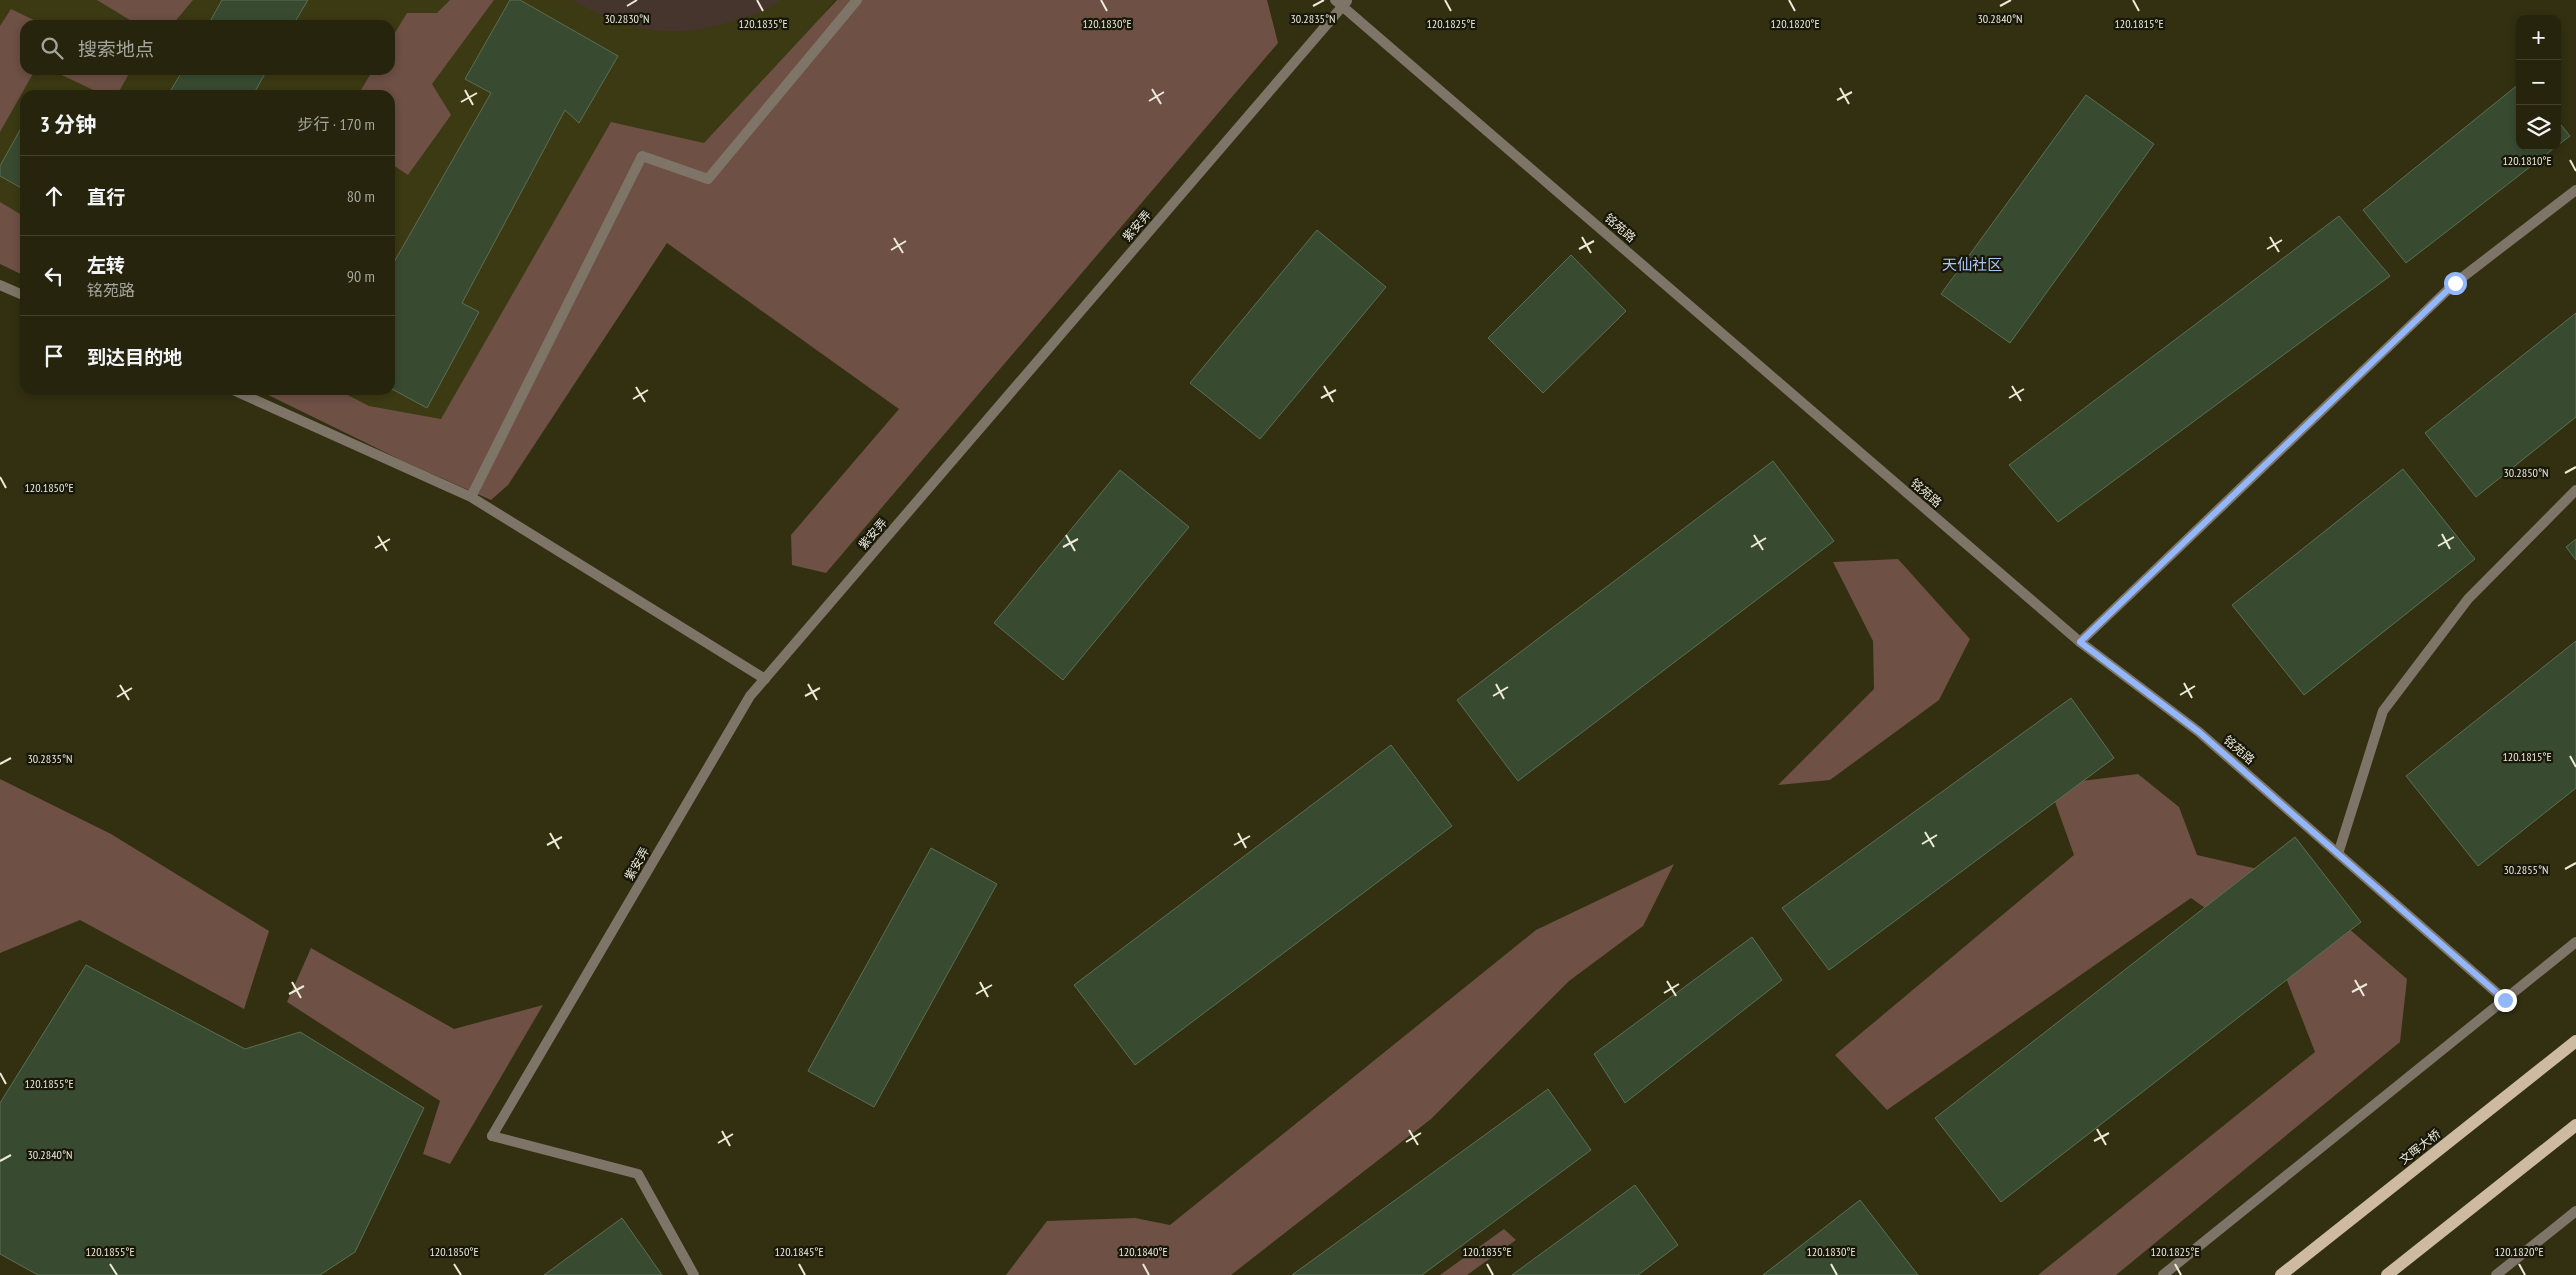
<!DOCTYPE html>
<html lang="zh">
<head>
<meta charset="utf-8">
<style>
	:root { --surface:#26240d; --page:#2e2c16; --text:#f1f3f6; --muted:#a4a49d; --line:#42412e }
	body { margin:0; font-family:"PT Sans Narrow","Noto Sans SC",sans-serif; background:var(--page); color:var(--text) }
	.controls { position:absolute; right:15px; top:15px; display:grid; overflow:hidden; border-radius:10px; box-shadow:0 2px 8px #0003 }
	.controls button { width:45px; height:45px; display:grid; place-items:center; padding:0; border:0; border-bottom:1px solid var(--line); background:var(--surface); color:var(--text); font:25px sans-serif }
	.stop { position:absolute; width:15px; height:15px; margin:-11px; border:4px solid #93b7fd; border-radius:50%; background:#fff }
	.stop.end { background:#93b7fd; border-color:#fff; box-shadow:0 1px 5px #0008 }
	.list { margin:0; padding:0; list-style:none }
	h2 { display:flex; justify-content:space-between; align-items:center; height:65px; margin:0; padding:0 20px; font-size:21px }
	h2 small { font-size:16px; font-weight:400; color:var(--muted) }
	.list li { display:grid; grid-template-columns:32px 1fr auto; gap:15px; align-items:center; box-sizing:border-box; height:80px; padding:0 20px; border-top:1px solid var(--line) }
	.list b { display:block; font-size:19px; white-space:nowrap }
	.list p { margin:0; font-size:16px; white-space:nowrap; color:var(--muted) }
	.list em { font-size:16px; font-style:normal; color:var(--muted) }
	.icon { flex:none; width:28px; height:28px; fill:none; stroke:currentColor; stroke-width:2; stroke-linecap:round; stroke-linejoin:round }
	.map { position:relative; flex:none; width:2576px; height:1275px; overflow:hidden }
	.search { position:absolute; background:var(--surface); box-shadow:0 2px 8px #0003; left:20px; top:20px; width:375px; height:55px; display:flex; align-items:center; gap:12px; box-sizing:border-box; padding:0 18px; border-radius:15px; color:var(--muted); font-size:19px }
	.panel { position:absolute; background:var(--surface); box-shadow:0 2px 8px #0003; left:20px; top:90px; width:375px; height:305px; border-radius:15px }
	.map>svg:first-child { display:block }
</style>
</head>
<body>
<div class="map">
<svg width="2576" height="1275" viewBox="0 0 2576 1275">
	<rect width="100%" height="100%" fill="#323011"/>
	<!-- built -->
	<path fill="#3c3a13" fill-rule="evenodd" d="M0,0H835L707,160L463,485L268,390H390V95H25V271L0,259ZM25,25H390V70H25Z"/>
	<!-- green -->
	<path fill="#46352d" d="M572,0H780C769,11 754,14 739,19C674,41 631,33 572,0Z"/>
	<!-- forest -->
	<path fill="#6e5044" d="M97,0H193L172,25H138Z
		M450,0H494L432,84L451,115L408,175L390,163V95H358L373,70H390V41L407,13H437Z
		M837,0H1267L1278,43L826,573L792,565L791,535L899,409L667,243L508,485L491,500L403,461L258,390H338L369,406L441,419L611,122L704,143Z
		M11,9L44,25H25V70H35L0,132V26Z
		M51,70H131L117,95H104Z
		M0,202L25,217V276L0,264Z
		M1898,559L1970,639L1939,700L1830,780L1778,785L1874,689L1873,641L1833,562Z
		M2138,774L2179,807L2197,855L2288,876L2407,979L2400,1042L2116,1275H2038L2315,1052L2279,960L2191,898L1887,1110L1835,1055L2074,855L2049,785Z
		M0,779L111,834L269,931L244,1009L80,920L0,953Z
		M1674,864L1643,926L1569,981L1431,1119L1231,1275H1006L1047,1221L1135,1218L1170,1225L1536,930Z
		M311,948L454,1029L543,1005L450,1164L423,1154L440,1101L287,1002Z
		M1504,1229L1516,1240L1467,1275H1440Z"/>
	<!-- building -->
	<path fill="#384b31" stroke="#5b6f54" d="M222,0H308L293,25H208Z
		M510,0H520L618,56L579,123L565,110L462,303L479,312L427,408L390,388V269L491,93L465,79Z
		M183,70H267L253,95H168Z
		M2520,83V146H2557L2406,263L2363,210Z
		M2086,95L2154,144L2010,343L1941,294Z
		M2557,120L2570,136L2557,146Z
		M25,121V190L0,176V166Z
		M2339,216L2390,276L2058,522L2009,465Z
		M1317,230L1386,287L1260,439L1190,383Z
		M1571,255L1626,311L1543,393L1488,338Z
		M2576,313V417L2476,497L2425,433Z
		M1773,461L1834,541L1518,781L1457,700Z
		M2403,469L2475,559L2304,695L2232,605Z
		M1120,470L1189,527L1063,680L994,623Z
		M2576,539V560L2566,547Z
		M2576,641V788L2478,866L2406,776Z
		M2071,698L2114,758L1829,970L1782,908Z
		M1391,745L1452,826L1135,1065L1074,985Z
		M2295,837L2361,922L2001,1202L1935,1118Z
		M931,848L997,884L874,1107L808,1071Z
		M1752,937L1782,980L1625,1103L1594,1054Z
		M86,965L245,1049L300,1032L424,1108L355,1252L320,1275H38L0,1254V1103Z
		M1548,1089L1591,1150L1422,1275H1292Z
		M1635,1185L1678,1245L1638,1275H1512Z
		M1860,1200L1918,1275H1763Z
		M622,1218L662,1275H544Z"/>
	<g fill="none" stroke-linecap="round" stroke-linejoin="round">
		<!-- service -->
		<path stroke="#7e7568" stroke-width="10" d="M0,285L25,296
			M233,390L471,497L765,679
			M471,497L642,156L708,179L857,0
			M2080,642L2455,283L2576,190
			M2338,854L2383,711L2468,599L2576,490
			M492,1136L638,1174L694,1275"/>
		<!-- minor -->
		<path stroke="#7e7568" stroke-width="10" d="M1335,0L2080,642L2199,732L2505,1000
			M492,1136L750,696L1347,1"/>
		<!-- tertiary -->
		<path stroke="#7e7568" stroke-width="10" d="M2163,1275L2576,942
			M2496,1275L2576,1211"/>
		<!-- primary -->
		<path stroke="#cdbaa1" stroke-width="12" d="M2281,1275L2576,1041
			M2387,1275L2576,1125"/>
	</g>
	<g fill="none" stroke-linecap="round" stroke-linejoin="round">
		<!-- route -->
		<path stroke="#93b7fd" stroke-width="6" d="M2455,283L2080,642L2199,732L2505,1000"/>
	</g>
	<!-- ticks -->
	<path fill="none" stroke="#ebead8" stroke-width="2" d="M757,0L763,11M1101,0L1107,11M1445,0L1451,11M1789,0L1795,11M2133,0L2139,11M627,6L637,0M1313,6L1324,0M2000,6L2011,0M1840,88L1849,104M1152,89L1161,104M465,90L473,105M1837,100L1852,92M1149,101L1164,92M461,102L477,93M2570,160L2576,171M1582,237L1591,253M2270,237L2279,252M894,238L903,253M1579,249L1594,241M2267,249L2282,240M891,250L906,241M1324,386L1333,402M2012,386L2021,401M636,387L645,402M1321,398L1336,390M2009,398L2024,389M633,399L648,390M2565,473L2576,467M0,477L6,488M2442,534L2450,549M1066,535L1075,551M1754,535L1763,550M378,536L387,551M2438,546L2454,537M1063,547L1078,539M1751,547L1766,538M375,548L390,539M2184,683L2192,698M808,684L817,700M1496,684L1504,699M120,685L129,700M2180,695L2195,686M805,696L820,688M1493,696L1508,687M117,697L132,688M2570,756L2576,767M0,764L11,758M1925,832L1934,847M550,833L559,849M1238,833L1246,848M1922,844L1937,835M547,845L562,837M1234,845L1250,836M2565,869L2576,863M2355,980L2364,996M1667,981L1676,996M292,982L301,998M980,982L988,997M2352,992L2367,984M1664,993L1679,984M289,994L304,986M976,994L992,985M0,1073L6,1084M2097,1129L2106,1145M1409,1130L1418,1145M722,1131L730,1146M2094,1141L2109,1133M1406,1142L1421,1133M718,1143L733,1134M0,1161L11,1155M110,1264L117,1275M454,1264L461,1275M799,1264L805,1275M1143,1264L1149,1275M1487,1264L1493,1275M1831,1264L1837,1275M2175,1264L2181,1275M2519,1264L2525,1275"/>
	<g text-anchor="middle" stroke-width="4.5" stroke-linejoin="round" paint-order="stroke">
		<!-- street labels -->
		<g font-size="12" fill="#ebead8" stroke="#18170a">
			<text transform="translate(1137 226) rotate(-49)" y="4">紫安弄</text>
			<text transform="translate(1620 228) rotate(41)" y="4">铭苑路</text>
			<text transform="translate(1926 493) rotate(41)" y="4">铭苑路</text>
			<text transform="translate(873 534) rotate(-49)" y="4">紫安弄</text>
			<text transform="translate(2239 750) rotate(41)" y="4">铭苑路</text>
			<text transform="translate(637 864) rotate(-60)" y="4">紫安弄</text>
			<text transform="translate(2420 1147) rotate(-38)" y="4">文晖大桥</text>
		</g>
		<!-- quarter labels -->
		<g font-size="15" fill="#aac6fa" stroke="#18170a">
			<text x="1972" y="270">天仙社区</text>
		</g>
	</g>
	<g font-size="12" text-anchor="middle" fill="#ebead8" stroke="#18170a" stroke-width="4.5" stroke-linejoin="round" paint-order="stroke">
		<text x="1313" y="23">30.2835°N</text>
		<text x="627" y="23">30.2830°N</text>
		<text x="2000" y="23">30.2840°N</text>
		<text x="763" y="28">120.1835°E</text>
		<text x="1107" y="28">120.1830°E</text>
		<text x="1451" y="28">120.1825°E</text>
		<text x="1795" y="28">120.1820°E</text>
		<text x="2139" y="28">120.1815°E</text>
		<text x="2527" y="165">120.1810°E</text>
		<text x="2526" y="477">30.2850°N</text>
		<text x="49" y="492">120.1850°E</text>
		<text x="2527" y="761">120.1815°E</text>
		<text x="50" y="763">30.2835°N</text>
		<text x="2526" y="874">30.2855°N</text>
		<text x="49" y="1088">120.1855°E</text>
		<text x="50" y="1159">30.2840°N</text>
		<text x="110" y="1256">120.1855°E</text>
		<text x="454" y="1256">120.1850°E</text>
		<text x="799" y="1256">120.1845°E</text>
		<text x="1143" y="1256">120.1840°E</text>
		<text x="1487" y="1256">120.1835°E</text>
		<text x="1831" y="1256">120.1830°E</text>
		<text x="2175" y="1256">120.1825°E</text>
		<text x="2519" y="1256">120.1820°E</text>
	</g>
</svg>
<div class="controls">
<button>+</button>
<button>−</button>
<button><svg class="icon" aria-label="layers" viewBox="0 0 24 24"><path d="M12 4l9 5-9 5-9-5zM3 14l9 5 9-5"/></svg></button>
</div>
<div class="stop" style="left:2455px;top:283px"></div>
<div class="stop end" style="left:2505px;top:1000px"></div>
<div class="search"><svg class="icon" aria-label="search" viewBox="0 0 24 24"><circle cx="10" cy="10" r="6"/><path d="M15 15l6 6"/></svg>搜索地点</div>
<section class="panel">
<h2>3 分钟<small>步行 · 170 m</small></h2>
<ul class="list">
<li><svg class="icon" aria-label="ahead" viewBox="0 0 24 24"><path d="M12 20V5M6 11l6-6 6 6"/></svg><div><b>直行</b></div><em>80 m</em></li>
<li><svg class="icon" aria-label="left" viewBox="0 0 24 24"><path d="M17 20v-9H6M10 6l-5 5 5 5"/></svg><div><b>左转</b><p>铭苑路</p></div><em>90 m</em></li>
<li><svg class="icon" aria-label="arrive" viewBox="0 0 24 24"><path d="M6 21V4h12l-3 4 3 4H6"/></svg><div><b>到达目的地</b></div></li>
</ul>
</section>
</div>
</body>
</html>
